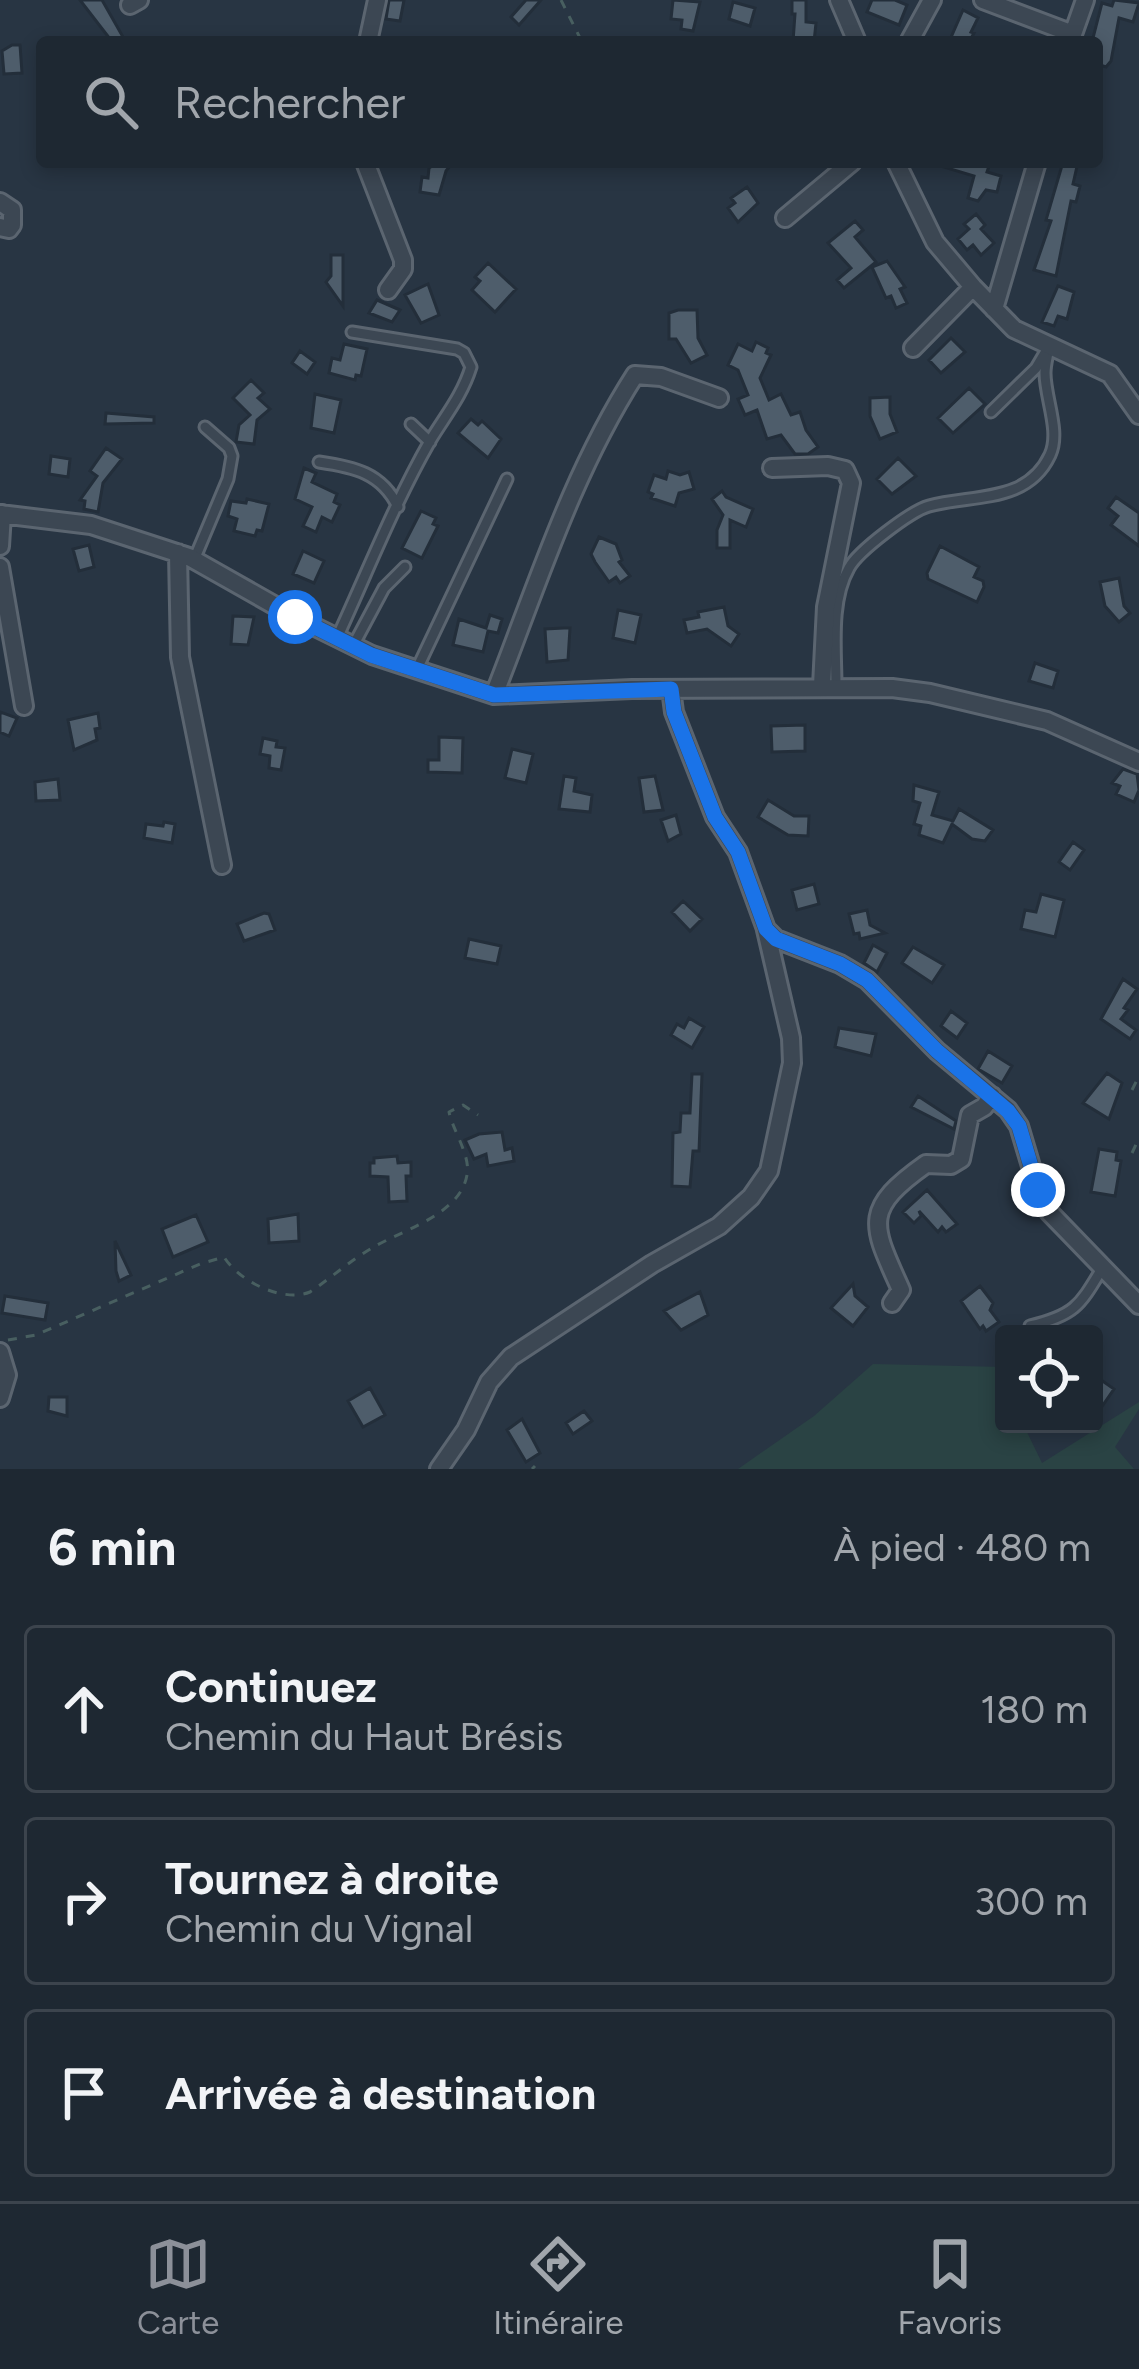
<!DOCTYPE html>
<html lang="fr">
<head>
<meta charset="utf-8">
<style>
	:root { --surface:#1e2832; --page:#26303a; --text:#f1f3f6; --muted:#a1a6ac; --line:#3c444d; --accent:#8c9099 }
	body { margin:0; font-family:Figtree,sans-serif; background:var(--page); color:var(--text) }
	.controls { position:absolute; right:36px; bottom:36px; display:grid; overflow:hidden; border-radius:12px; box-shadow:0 6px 18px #0003 }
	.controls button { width:108px; height:108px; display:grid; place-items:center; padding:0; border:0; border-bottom:3px solid var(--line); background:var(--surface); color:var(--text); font:60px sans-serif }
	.stop { position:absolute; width:36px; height:36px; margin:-27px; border:9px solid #1a73e8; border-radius:50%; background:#fff }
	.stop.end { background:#1a73e8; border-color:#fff; box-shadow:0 3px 12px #0008 }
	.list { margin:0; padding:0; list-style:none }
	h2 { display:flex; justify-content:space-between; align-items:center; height:156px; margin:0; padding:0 48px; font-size:51px }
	h2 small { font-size:39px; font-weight:400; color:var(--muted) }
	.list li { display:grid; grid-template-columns:78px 1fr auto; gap:36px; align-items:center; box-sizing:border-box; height:168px; margin:0 24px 24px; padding:0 24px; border:3px solid var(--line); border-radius:12px }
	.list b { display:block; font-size:45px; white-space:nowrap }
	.list p { margin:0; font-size:39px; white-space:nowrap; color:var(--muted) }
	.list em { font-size:39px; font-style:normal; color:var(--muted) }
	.icon { flex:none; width:66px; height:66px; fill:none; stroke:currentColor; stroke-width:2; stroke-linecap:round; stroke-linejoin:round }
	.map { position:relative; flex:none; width:1139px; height:1469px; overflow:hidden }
	.search { position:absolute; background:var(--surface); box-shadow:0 6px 18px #0003; left:36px; right:36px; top:36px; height:132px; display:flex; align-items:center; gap:30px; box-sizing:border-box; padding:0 42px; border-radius:12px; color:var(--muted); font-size:45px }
	.sheet { height:732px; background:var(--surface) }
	nav { display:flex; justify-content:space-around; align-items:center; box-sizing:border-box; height:168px; border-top:3px solid var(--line); background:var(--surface); font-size:33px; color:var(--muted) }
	nav a { display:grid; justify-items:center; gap:6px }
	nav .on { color:var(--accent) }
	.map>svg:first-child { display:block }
</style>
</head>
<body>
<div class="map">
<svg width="1139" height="1469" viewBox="0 0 1139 1469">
	<rect width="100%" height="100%" fill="#283543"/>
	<!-- green -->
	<path fill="#2a4344" d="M873,1364L1004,1367V1424H1023L1042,1463L1139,1402V1409L1115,1447L1134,1469H738L814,1416Z"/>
	<!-- building -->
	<path fill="#4e5d6b" stroke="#232e3a" stroke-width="3" d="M80,0H102L123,37L116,42L110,39Z
		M389,0H404L400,21L386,19Z
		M526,0H541L519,25L511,17Z
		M673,0L700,2L693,31L681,29L682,20L671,19Z
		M792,0H806V22L816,23L814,42H793L795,14H792Z
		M872,0H895L907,5L899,25L867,12Z
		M1114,0L1139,3L1133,22L1119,18L1111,61L1106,67L1097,64V42H1092L1102,3L1112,6Z
		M733,2L755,8L750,26L729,19Z
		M963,10L978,18L971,32L974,33L969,42H949Z
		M12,45H20L22,73L4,74L2,51Z
		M438,162H453L446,171L439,195L420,192L422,177L428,178L429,168Z
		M937,162L989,166L987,172L1001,176L997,192L986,190L978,201L968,198L974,176L937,165Z
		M1063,162H1078L1073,184L1080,186L1076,202L1071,201L1056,276L1034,270L1051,221L1046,220Z
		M747,187L758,203L738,222L728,208L735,203L731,198Z
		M976,214L985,225L981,229L994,243L981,255L973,245L967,250L958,239L969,229L964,224Z
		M855,221L863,230L855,237L876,262L844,288L837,280L851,268L828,243Z
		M331,255H343V306L326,282L331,276Z
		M887,261L905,287L900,289L907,303L896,308L891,296L886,298L872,267Z
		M488,263L516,289L495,312L472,290L480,281L475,277Z
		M428,284L439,315L421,323L405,295Z
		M1058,286L1074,292L1067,319L1058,316L1054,326L1042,322Z
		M377,300L400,310L392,322L369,313Z
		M678,310H697L698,338L707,355L691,363L676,339H669V313Z
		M951,338L965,352L941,373L929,360Z
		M756,342L768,348L766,353L771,355L760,378L769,400L781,394L791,415L800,412L806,430L818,447L808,454H795L781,435L767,439L757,410L745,415L738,399L748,395L738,370L728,365L738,344L752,351Z
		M344,344L367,349L361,376L356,375L355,380L329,373L332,358L340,360Z
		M300,351L315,362L307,374L292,363Z
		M251,380L264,393L258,398L270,409L257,420L254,444L236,442L239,425L250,415L233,398Z
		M969,388L985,404L953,433L938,418Z
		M315,394L341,400L334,433L311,428Z
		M890,397V414L897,432L880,439L870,416V398Z
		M106,413L154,417V423L105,424Z
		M471,419L478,425L482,421L501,439L488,458L458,433Z
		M106,448L122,459L103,483L98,512L84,509L85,501L80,500L97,476L90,471Z
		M51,456L70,459L68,477L49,474Z
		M898,458L916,476L892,494L877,479Z
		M304,468L316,473L312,482L337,494L334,502L340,505L332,522L322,517L316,532L303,526L312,507L295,499Z
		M668,471L680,475L689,472L694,489L679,493L675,506L651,498L653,494L648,492L654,475L666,479Z
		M722,491L726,497L753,509L746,527L730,520V548H717V530L723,515L712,499Z
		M1116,497L1139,513V546L1111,525L1118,516L1108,508Z
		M247,499L269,504L262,531L257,530L255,536L234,531L237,519L228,516L231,501L246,503Z
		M421,511L436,518L433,524L438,526L422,558L402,548Z
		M599,537L616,544L622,560L619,562L630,576L620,583L616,577L609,582L595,562L591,554Z
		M89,545L94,567L79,571L73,549Z
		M940,546L979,567L974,577L983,581L984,587L977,602L928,579L927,573Z
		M303,551L324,561L314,583L293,574Z
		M1119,578L1124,606L1130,613L1119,622L1105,606L1100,582Z
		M724,607L728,626L739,634L731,646L707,629L687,633L684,620L699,617L698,612Z
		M618,610L641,615L635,643L613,638Z
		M490,615L502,619L498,633L488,631L483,652L453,645L459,619L486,628Z
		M233,616L254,617L248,645L231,644Z
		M564,628H570L568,660L547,662L545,629Z
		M1035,663L1058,671L1053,688L1029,681Z
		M0,712L17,718L9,736L0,732Z
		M98,713L100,728L95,729L97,740L74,750L68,720Z
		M805,725V751L772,752L771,726Z
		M439,737L463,738L462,773L428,772V760H439Z
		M263,738L277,741L276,747L285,748L281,770L269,768L270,756L260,754Z
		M512,749L533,754L526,783L505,778Z
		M1123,769L1137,774L1139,790L1134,802L1116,794L1120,786L1112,783Z
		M564,776L576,778L574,791L592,795L590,812L559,809Z
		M655,776L663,810L644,812L639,778Z
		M58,779L60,800L36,801L35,782Z
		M914,785L939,792L932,815L953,821L959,809L993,830L985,841L972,839L952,824L943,843L919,835L921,826L914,824L920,803L913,801Z
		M768,800L794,816H809L808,836L788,835L758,817Z
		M676,815L681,834L668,841L661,820Z
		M164,822L175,824L172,843L144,838L146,824L163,826Z
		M1073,842L1084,850L1070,870L1059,862Z
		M814,884L819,904L797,910L792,890Z
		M1041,894L1064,900L1055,937L1021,929L1025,910L1036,912Z
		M683,901L702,919L690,931L672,912Z
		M867,910L870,925L885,933L860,939L859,933L854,934L849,914Z
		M264,913L269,914L275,930L244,941L237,924Z
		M469,939L501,946L497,964L465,958Z
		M873,945L887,953L877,972L864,963Z
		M913,947L944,965L932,983L902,963Z
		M1123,979L1137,989L1124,1008L1128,1010L1121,1019L1136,1030L1130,1039L1101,1019Z
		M951,1011L967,1023L957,1038L941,1026Z
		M689,1018L704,1027L692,1048L671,1035L677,1024L684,1028Z
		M839,1028L876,1034L871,1056L835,1047Z
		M988,1051L1012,1066L1002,1083L978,1069Z
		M1107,1073L1122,1083L1109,1119L1083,1103Z
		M692,1074H702L699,1151H693L690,1187L672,1186L673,1133L680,1132L681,1113H690Z
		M918,1096L956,1121L954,1129L911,1107Z
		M502,1132L505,1150L512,1148L514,1161L488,1166L486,1154L474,1159L465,1140L479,1134Z
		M1099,1149L1117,1152L1116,1160L1121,1161L1115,1196L1091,1192Z
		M397,1156L398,1163L411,1162V1176H406L407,1201L389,1202L388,1177L370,1176V1163H374V1158Z
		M927,1190L957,1224L946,1232L942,1227L938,1232L919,1211L921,1216L914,1223L903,1212Z
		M298,1214L299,1241L269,1243L268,1219Z
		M196,1215L208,1242L173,1257L162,1229Z
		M115,1241L131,1275L119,1281L116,1271Z
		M853,1284L855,1296L868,1307L853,1326L831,1308Z
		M980,1286L993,1303L990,1310L999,1322L986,1331L983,1326L980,1329L961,1301Z
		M700,1292L708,1315L681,1330L664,1311Z
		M5,1296L48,1303L45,1320L2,1313Z
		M1094,1375L1114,1389L1094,1418Z
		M370,1388L385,1415L363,1427L348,1401Z
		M49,1397H67V1416L48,1411Z
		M584,1411L592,1421L573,1434L566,1423Z
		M522,1419L540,1453L526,1462L507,1430Z"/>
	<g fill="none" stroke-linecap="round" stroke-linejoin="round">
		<!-- lane casing -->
		<g stroke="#5b6570" stroke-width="15">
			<path id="lane" d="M411,424L430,442
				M319,462C354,467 382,473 398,507
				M194,560L228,479L232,456L229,448L205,427
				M337,638C367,573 394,504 430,441C445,416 462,396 471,367L464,353L457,349L352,332
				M353,646L384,588L405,567
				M416,671L507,479
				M836,686C836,650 830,601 849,568C858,551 911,511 929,506C973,494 1027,504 1050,455C1061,432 1045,398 1045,373C1045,364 1048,355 1049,346L1036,368L991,412
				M1030,1326C1076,1315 1080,1305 1103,1267"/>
		</g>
		<!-- street casing -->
		<g stroke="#5b6570" stroke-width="22">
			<path id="street" d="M839,0L857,42
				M983,0L1073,34L1071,42
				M130,5L139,0
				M1073,34L1085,0
				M368,42L377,0
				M909,42L932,0
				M365,162L403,260V269L388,290
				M896,162L935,242L973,287L1014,329L1110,374L1139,415
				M0,202L12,210V225L9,229L0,227
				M785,218L852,162
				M994,309L1037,162
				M913,348L973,287
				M772,468L828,466L845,470L851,483L826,607L822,686
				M0,514L91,525L189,557L295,617L372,655L494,695L632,689L892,688L930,693L1047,721L1139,762
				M0,546L2,514
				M178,553L180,657L222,865
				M0,567L24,706
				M671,689L674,712L715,817L738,852L766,929L776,939L840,964L867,980L937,1051L1008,1110L1019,1126L1038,1190L1049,1212L1139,1305
				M494,695C537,586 571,475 635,375L661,377L719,398
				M892,1303L901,1290C872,1225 861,1210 926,1164L951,1165L961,1159L970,1115L984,1107L992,1096
				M0,1352L7,1375L0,1398
				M439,1469L466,1430L489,1382L511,1357L652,1264L719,1226L751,1197L769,1171L792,1063L791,1038L766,930"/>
		</g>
		<!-- path -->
		<path stroke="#485f60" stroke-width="3" stroke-dasharray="9 9" stroke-linecap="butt" d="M561,0L582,42
			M1132,1090L1139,1076
			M1132,1153L1139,1138
			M8,1340L36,1335L200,1264L224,1257C239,1281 282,1303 310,1292C331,1278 351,1260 372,1248C402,1230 460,1215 467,1175C471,1156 453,1131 449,1112L463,1105L478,1115
			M532,1469L535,1466"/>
		<!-- lane -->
		<use href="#lane" stroke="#3c4753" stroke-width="9"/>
		<!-- street -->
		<use href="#street" stroke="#3c4753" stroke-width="16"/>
	</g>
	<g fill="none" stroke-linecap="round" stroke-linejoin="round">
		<!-- route -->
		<path stroke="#1a73e8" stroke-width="15" d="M295,617L371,655L494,695L671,689L674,712L715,817L738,852L766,929L776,939L840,964L867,980L937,1051L1008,1111L1019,1126L1038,1190"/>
	</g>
</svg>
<div class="controls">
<button><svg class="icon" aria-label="locate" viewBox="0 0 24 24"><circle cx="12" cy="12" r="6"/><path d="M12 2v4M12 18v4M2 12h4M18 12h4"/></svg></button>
</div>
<div class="stop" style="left:295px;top:617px"></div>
<div class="stop end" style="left:1038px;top:1190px"></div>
<div class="search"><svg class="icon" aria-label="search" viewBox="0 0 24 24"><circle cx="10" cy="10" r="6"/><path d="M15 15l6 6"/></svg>Rechercher</div>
</div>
<section class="sheet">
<h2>6 min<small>À pied · 480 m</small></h2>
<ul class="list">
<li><svg class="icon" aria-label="ahead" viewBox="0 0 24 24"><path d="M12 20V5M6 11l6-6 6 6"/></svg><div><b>Continuez</b><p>Chemin du Haut Brésis</p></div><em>180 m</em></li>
<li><svg class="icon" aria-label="right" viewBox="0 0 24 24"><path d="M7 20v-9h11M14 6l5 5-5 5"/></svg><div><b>Tournez à droite</b><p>Chemin du Vignal</p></div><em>300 m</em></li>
<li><svg class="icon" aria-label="arrive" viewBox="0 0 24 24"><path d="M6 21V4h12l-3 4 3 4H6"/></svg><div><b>Arrivée à destination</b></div></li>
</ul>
</section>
<nav>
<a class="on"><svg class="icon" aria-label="map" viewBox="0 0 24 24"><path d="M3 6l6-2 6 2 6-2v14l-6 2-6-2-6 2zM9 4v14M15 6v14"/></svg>Carte</a>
<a><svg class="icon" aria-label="directions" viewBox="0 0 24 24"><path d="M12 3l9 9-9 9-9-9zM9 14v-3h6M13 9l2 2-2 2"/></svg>Itinéraire</a>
<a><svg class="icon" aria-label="saved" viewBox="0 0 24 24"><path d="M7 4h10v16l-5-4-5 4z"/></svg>Favoris</a>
</nav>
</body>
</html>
